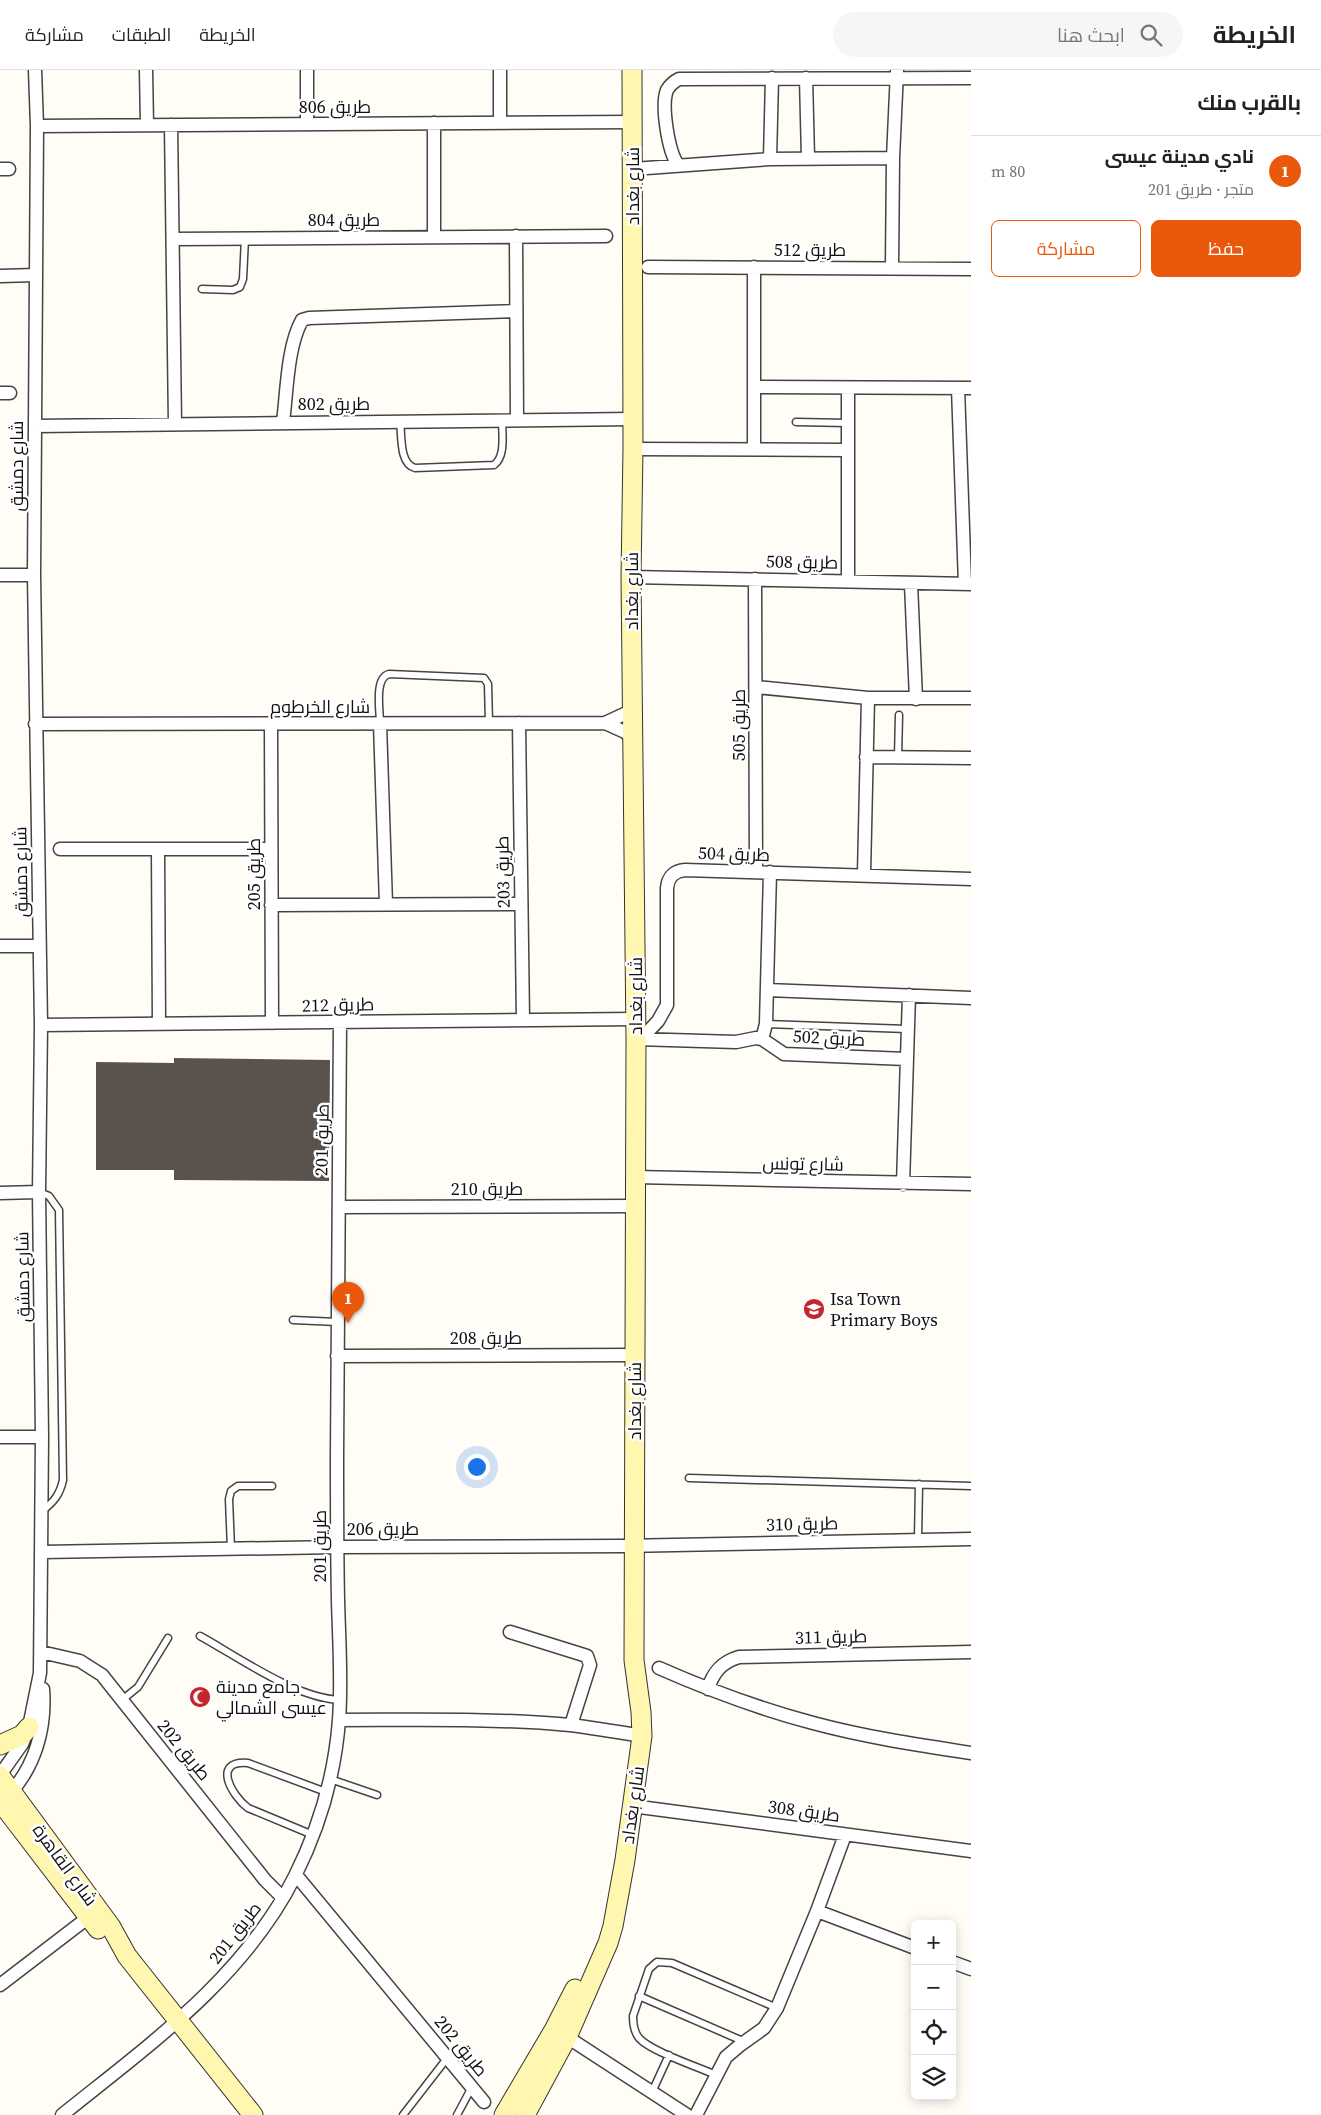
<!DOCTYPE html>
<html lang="ar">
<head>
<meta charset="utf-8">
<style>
	:root { --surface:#fff; --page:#f6f6f6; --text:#222; --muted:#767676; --line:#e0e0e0; --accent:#ea580c }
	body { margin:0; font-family:"Source Serif 4",Cairo,serif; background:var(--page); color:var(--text); direction:rtl }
	.controls { position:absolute; right:15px; bottom:15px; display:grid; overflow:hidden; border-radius:8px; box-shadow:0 2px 12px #0003 }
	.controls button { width:45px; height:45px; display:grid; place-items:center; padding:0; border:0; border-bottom:1px solid var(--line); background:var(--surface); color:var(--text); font:25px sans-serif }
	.you { position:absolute; left:476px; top:1396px; width:18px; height:18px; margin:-12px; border:4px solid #fff; border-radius:50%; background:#1a73e8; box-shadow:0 0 0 8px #1a73e833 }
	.badge { display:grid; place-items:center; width:32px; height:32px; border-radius:50%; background:var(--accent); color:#fff; font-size:16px; font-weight:700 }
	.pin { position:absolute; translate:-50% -41px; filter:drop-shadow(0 1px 2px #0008) }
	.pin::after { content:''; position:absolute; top:26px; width:18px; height:15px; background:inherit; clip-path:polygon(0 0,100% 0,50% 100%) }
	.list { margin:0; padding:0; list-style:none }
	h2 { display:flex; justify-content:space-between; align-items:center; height:65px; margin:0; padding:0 20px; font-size:21px }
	h2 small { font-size:16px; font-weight:400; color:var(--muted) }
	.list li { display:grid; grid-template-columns:32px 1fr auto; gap:15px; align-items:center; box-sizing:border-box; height:70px; padding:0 20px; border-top:1px solid var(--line) }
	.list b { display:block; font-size:19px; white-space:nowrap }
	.list p { margin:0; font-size:16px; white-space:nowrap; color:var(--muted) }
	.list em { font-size:16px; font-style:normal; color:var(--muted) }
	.actions { display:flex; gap:10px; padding:15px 20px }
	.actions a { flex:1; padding:11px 0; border:1px solid var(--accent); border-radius:8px; text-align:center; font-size:18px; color:var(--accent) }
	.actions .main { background:var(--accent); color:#fff }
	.icon { flex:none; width:28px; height:28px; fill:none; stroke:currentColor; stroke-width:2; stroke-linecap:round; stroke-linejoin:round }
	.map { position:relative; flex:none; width:971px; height:2045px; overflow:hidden; direction:ltr }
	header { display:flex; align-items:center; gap:30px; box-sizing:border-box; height:70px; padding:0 25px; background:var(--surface); border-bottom:1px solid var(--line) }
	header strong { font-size:24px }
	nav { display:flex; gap:28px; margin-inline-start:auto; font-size:18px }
	.search { width:350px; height:45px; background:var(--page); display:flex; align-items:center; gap:12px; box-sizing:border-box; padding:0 18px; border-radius:28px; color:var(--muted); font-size:19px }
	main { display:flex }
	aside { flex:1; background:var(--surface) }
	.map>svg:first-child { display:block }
</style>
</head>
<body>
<header>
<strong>الخريطة</strong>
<div class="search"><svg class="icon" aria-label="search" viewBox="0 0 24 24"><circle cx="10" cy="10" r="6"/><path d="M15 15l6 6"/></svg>ابحث هنا</div>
<nav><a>الخريطة</a><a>الطبقات</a><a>مشاركة</a></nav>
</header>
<main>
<aside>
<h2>بالقرب منك<small></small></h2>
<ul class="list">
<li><span class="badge">1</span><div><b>نادي مدينة عيسى</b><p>متجر · طريق 201</p></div><em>80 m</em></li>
</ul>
<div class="actions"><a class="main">حفظ</a><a>مشاركة</a></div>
</aside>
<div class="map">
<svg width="971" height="2045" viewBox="0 0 971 2045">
	<rect width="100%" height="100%" fill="#fffdf5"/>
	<!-- building -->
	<path fill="#5a524d" d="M174,988L330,990L329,1111L174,1110V1100H96V992L174,993Z"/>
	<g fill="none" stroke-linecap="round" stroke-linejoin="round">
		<!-- lane casing -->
		<g stroke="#444" stroke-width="9">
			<path id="lane" d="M202,219L233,220L240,217L243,209L245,168
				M400,352C402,365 399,394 415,398L494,395C506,386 502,364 502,350
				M796,352L848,353
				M380,654C380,640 374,608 389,604L484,608L488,614L489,653
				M898,687L899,645
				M766,954L907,959
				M39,1122L49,1126L59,1140L63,1410C60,1424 54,1432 42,1441
				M293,1250L338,1252
				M689,1408L971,1416
				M918,1469L919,1414
				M231,1479L229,1429L231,1421L238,1416H272
				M200,1566C240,1588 295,1628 340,1630
				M122,1630L138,1617L168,1568
				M330,1709L377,1725
				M313,1765L248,1738C232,1726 211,1690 248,1693L326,1722
				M639,1926L745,1972
				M716,2005C698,1997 650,1981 639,1968C634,1962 633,1954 633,1946L649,1899L657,1892L672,1893L777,1938
				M652,2022L669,1985
				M403,2045L448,1987
				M457,2045L472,2017"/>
		</g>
		<!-- street casing -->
		<g stroke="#444" stroke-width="15">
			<path id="street" d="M146,0L147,55
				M806,8L808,88
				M500,53V0
				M307,54V0
				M171,55L175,354
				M37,56L632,52
				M770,89L772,8
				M678,95C668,81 661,35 667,20C670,15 673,12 679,9L971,8
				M0,99H9
				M633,99L770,89L893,88
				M516,166L517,350
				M434,167V53
				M173,169L606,166
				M648,197L971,199
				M892,198L893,88L897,1
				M0,206L36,205
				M754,317L971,318
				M848,318V511
				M958,318L965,514
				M0,323H10
				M283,352C287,322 287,277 302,250L309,248L516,241
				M35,356L633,349
				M633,379L848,380
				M754,379V197
				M0,505H34
				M631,507L971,514
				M755,509L756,802
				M911,514L916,629
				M756,617L868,628H971
				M519,653L523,950
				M605,653L625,662L633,669
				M35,654L605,653L633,640
				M271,654L272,953
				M380,654L386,834
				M866,687L971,688
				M60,779H271
				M158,779L159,954
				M864,804L868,628
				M271,835L521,834
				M0,876H39
				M767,920L971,928
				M41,955L636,949
				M636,969L736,972L756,968L762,969L784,984L906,989
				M641,969L658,951L667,935V818C668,807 674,801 685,800L971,809
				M762,969L766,954L770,802
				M635,1107L971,1114
				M903,1114L909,925
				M0,1123L39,1122
				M339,1137L635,1136
				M337,1286L635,1285
				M0,1367H42
				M42,1482L337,1477L623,1476L971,1469
				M510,1562L587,1586L590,1595L571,1655
				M41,1582L80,1591L102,1605L265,1810L283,1828
				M659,1598C709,1620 760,1639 813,1653C865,1667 918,1675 971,1683
				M708,1619C713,1602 722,1592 739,1587L971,1582
				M339,1650C416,1650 493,1648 570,1655C594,1658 618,1662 642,1666
				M0,1705L22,1674L29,1657L40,1603L42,1367L39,1122L41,955L34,505L37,56L35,0
				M7,1727C35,1697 46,1659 43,1619
				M632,1736L971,1781
				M296,1805L484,2032
				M817,1841L915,1878
				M952,1892L971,1899
				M0,1915L94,1843
				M567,1967L687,2045
				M62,2045C149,1975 244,1908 295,1806C319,1758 335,1703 339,1650C342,1610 339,1570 338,1530C337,1482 337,1434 337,1385C337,1241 339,1097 340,952
				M696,2045L726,1987L739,1976L764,1958L777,1938L817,1841L845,1765"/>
		</g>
		<!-- secondary casing -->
		<g stroke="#333" stroke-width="21">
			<path id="secondary" d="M0,1675L22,1665L29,1657
				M0,1706L111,1857L127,1886L253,2045
				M0,1731L98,1859
				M504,2045L554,1960L575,1919
				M525,2045L567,1967L608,1873L613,1856L625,1790L642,1666L641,1642L634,1590L636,969L631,507L633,379L632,0"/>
		</g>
		<!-- lane -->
		<use href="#lane" stroke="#fff" stroke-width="6"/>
		<!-- street -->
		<use href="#street" stroke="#fff" stroke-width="12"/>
		<!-- secondary -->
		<use href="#secondary" stroke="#fff6b0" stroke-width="19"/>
	</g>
	<!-- icons -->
	<defs>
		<g id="school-disc" transform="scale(1.125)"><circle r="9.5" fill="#c4262e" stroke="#fff"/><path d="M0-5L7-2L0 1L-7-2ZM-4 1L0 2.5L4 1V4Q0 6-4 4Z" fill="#fff"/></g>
		<g id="mosque-disc" transform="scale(1.125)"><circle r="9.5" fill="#c4262e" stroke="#fff"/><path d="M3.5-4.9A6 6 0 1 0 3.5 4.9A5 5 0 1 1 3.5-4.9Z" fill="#fff"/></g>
	</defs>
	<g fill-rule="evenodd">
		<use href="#school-disc" x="814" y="1239"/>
		<use href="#mosque-disc" x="200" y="1627"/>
	</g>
	<g text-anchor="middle" stroke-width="5" stroke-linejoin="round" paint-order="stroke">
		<!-- street labels -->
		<g font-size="18" fill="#111" stroke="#fff">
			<text x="335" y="43">طريق 806</text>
			<text transform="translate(633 116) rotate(-90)" y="6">شارع بغداد</text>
			<text x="344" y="156">طريق 804</text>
			<text x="810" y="186">طريق 512</text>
			<text x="334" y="340">طريق 802</text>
			<text transform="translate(17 396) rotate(-90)" y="6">شارع دمشق</text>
			<text transform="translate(802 492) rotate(1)" y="6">طريق 508</text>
			<text transform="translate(632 521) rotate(-90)" y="6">شارع بغداد</text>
			<text x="320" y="643">شارع الخرطوم</text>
			<text transform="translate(739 655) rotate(-90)" y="6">طريق 505</text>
			<text transform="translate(734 784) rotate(2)" y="6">طريق 504</text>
			<text transform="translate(21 802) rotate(-91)" y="6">شارع دمشق</text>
			<text transform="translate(503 802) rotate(-91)" y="6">طريق 203</text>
			<text transform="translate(254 804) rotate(-90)" y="6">طريق 205</text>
			<text transform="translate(636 926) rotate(-90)" y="6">شارع بغداد</text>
			<text transform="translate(338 935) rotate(-1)" y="6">طريق 212</text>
			<text transform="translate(829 968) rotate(3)" y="6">طريق 502</text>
			<text transform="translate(322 1070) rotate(-89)" y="6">طريق 201</text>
			<text transform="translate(803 1094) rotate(1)" y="6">شارع تونس</text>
			<text x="487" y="1125">طريق 210</text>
			<text transform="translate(23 1207) rotate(-91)" y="6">شارع دمشق</text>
			<text x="486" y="1274">طريق 208</text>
			<text transform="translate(635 1331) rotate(-90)" y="6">شارع بغداد</text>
			<text transform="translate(802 1454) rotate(-1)" y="6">طريق 310</text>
			<text x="383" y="1465">طريق 206</text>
			<text transform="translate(320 1476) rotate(-90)" y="6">طريق 201</text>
			<text transform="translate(831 1567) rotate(-1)" y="6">طريق 311</text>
			<text transform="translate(184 1680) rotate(51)" y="6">طريق 202</text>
			<text transform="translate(633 1735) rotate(-82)" y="6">شارع بغداد</text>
			<text transform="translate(804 1741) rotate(8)" y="6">طريق 308</text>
			<text transform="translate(65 1795) rotate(54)" y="6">شارع القاهرة</text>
			<text transform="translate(235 1863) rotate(-52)" y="6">طريق 201</text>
			<text transform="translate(461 1976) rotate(51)" y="6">طريق 202</text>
		</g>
		<!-- poi labels -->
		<g font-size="18" fill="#111" stroke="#fff" text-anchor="start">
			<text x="830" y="1235">Isa Town<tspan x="830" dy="21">Primary Boys</tspan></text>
			<text x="216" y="1623">جامع مدينة<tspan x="216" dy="21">عيسى الشمالي</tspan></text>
		</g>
	</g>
</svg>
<div class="controls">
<button>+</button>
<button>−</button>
<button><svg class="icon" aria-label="locate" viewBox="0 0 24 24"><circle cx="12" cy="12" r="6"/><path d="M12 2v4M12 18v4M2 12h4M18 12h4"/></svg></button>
<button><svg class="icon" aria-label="layers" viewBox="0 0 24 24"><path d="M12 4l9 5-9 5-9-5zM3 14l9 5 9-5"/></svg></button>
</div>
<div class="you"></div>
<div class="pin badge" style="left:348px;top:1253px">1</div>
</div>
</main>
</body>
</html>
